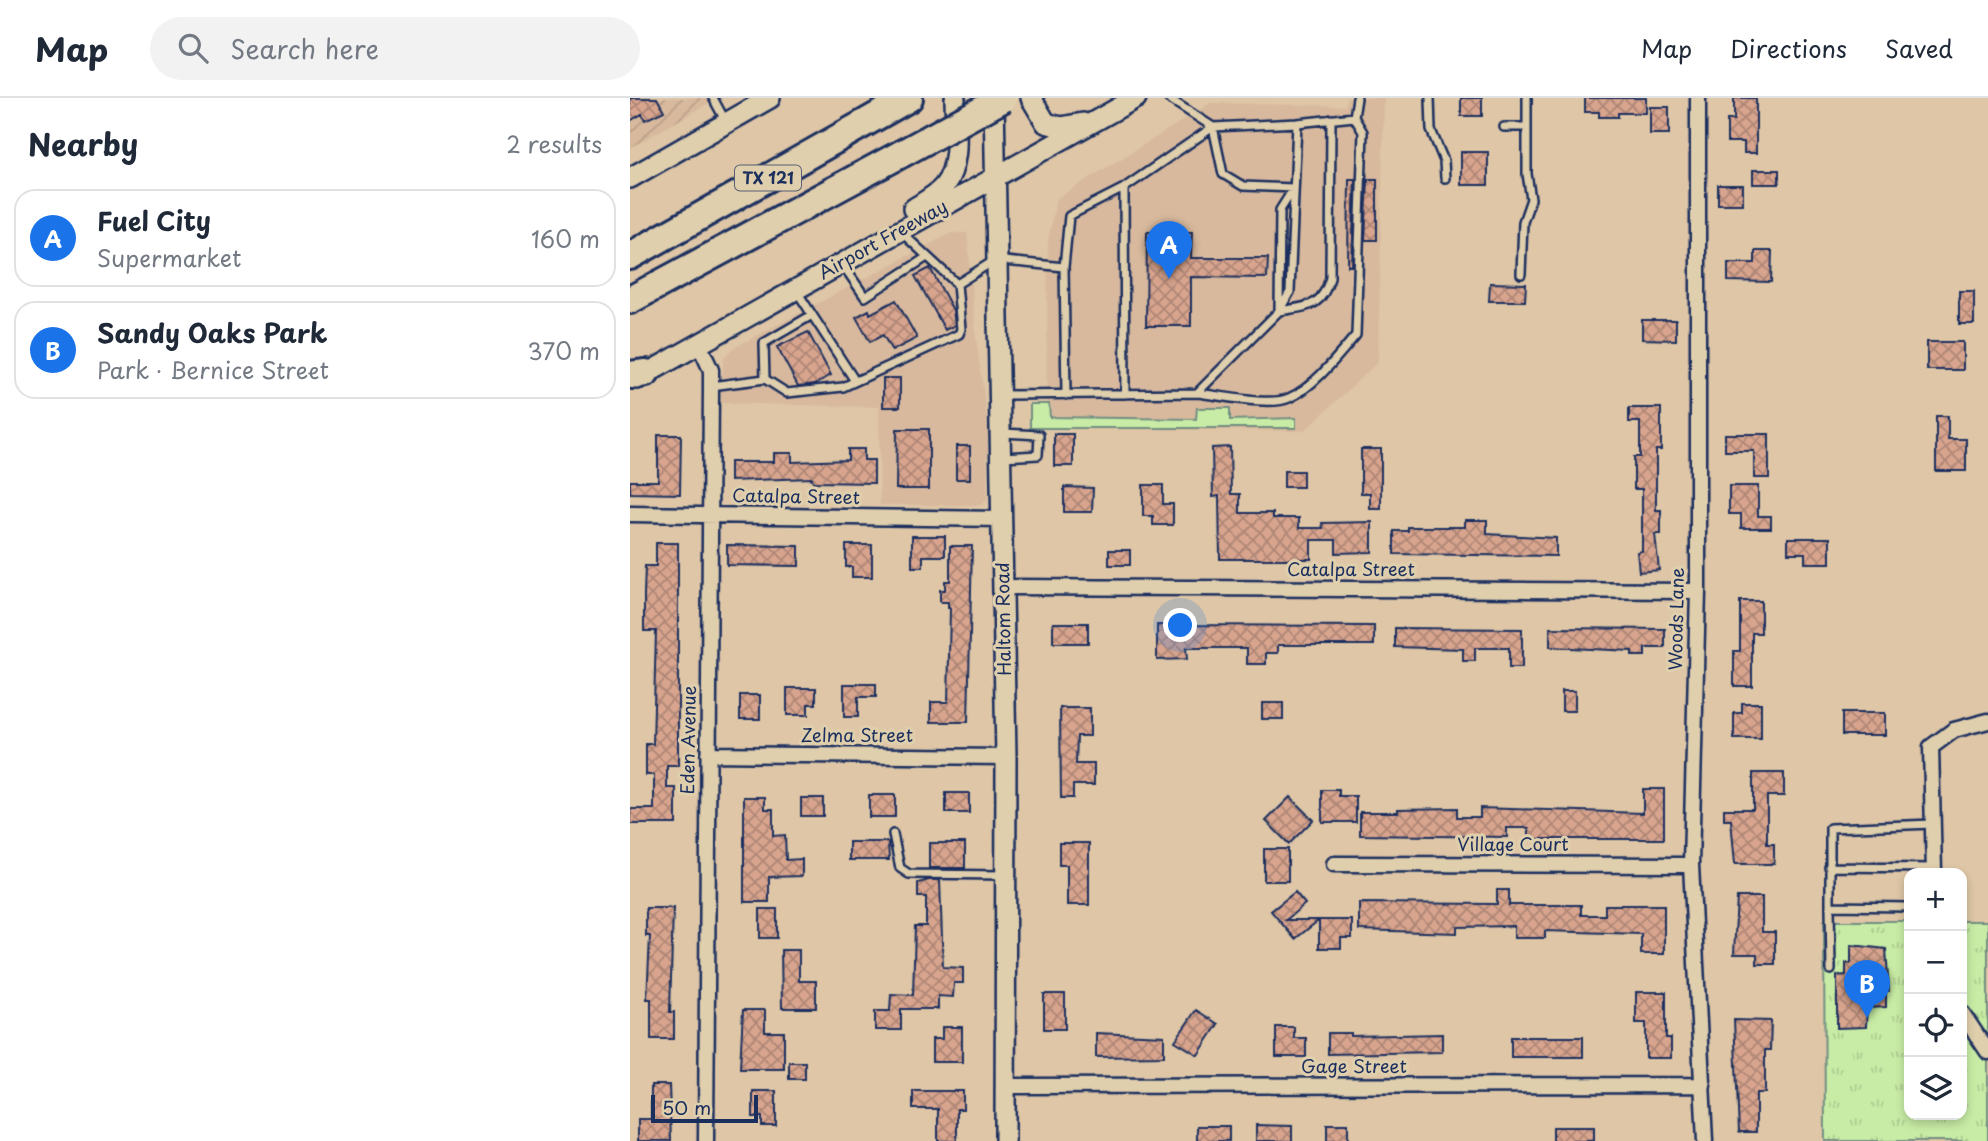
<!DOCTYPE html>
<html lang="en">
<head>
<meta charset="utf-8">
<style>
	:root { --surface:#fff; --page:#f2f2f3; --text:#1f2937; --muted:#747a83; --line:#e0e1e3; --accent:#1a73e8 }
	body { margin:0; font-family:"Playpen Sans",sans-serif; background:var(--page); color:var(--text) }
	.controls { position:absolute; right:21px; bottom:21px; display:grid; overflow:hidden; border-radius:14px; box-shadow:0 4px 10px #0003 }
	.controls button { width:63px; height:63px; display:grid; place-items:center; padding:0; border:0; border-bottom:2px solid var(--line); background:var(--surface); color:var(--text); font:35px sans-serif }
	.scale { position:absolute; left:21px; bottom:18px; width:107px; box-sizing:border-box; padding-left:7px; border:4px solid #1b2f5e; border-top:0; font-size:19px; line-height:24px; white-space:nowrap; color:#1b2f5e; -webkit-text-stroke:5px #e0cfac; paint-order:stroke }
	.you { position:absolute; left:551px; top:528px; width:24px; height:24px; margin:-18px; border:5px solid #fff; border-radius:50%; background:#1a73e8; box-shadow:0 0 0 10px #1a73e833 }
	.badge { display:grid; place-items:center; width:46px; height:46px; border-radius:50%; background:var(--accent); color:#fff; font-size:23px; font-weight:700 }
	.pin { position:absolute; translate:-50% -58px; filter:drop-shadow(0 2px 4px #0008) }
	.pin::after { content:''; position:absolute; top:37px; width:24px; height:21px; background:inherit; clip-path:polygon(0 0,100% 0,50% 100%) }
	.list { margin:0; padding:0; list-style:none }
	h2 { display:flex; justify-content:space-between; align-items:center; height:91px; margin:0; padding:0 28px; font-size:30px }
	h2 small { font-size:23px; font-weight:400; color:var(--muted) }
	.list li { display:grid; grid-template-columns:46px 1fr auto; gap:21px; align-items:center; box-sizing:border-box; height:98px; margin:0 14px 14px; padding:0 14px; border:2px solid var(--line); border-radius:21px }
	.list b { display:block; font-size:26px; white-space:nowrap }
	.list p { margin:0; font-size:23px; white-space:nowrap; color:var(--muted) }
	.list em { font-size:23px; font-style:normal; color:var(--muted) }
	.icon { flex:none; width:38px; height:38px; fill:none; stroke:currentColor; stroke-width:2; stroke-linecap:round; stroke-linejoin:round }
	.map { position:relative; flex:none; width:1358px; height:1043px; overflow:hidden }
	header { display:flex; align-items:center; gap:42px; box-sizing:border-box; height:98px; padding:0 35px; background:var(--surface); border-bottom:2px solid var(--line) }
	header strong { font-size:33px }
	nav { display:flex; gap:38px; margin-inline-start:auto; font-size:24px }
	.search { width:490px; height:63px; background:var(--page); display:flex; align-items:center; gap:18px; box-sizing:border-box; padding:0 24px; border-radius:38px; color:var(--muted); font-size:26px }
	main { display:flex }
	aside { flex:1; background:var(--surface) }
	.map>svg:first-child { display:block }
</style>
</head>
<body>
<header>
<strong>Map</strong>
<div class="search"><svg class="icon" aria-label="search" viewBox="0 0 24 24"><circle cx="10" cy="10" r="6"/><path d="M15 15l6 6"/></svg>Search here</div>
<nav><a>Map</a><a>Directions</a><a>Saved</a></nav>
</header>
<main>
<aside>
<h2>Nearby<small>2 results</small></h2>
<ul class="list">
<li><span class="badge">A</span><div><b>Fuel City</b><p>Supermarket</p></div><em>160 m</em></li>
<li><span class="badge">B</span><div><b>Sandy Oaks Park</b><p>Park · Bernice Street</p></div><em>370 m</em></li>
</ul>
</aside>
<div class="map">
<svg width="1358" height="1043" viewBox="0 0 1358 1043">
	<defs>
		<pattern id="industrial-furrows" width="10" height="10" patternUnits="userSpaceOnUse" patternTransform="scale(1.75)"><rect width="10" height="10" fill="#d8b99d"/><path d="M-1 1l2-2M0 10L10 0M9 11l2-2" fill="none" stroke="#b99f8a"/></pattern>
		<pattern id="park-tufts" width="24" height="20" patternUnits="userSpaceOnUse" patternTransform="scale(1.75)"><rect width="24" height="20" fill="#c8eca5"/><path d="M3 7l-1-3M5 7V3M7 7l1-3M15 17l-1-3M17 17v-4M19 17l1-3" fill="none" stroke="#abcb90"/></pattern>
		<pattern id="building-cross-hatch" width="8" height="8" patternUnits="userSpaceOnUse" patternTransform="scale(1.75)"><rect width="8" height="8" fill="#d8a48d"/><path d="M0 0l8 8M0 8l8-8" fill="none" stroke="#ae8676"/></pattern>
	</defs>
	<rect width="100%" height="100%" fill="#dec6a6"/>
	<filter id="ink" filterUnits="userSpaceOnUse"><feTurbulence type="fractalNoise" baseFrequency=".0143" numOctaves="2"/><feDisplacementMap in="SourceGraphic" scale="14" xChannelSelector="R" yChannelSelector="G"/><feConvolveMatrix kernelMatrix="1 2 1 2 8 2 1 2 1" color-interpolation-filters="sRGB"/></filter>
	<g filter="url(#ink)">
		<!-- built -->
		<path fill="#d8b99d" d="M716,0H754L748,264L674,333L416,330L418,143L426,101L581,5L716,8Z
			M321,135H337L346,240L358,330L357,401L352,407H250L249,309L90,305L94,259L102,251Z"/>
		<!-- industrial -->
		<path fill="url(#industrial-furrows)" d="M0,0H88L0,50Z"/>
		<!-- green -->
		<path fill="#c8eca5" stroke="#728e82" stroke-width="2" d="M400,306H419L420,319L566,321L567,310H600V322L666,320V330H400Z"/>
		<!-- park -->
		<path fill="url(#park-tufts)" stroke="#728e82" stroke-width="2" d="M1194,823H1279V1017H1332V823H1358V1043H1195Z"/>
		<!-- building -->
		<path fill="url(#building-cross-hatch)" stroke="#1b2f5e" stroke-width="2" d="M0,0H27L34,13L15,22L12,16L0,23Z
			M831,0H852V18H831Z
			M955,0H1016V15H988V19H969V14H955Z
			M1104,0H1126V55H1114V44H1097V22H1104Z
			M1020,9H1039V36H1020Z
			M831,54H858V87H831Z
			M1123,72H1149V86H1123Z
			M719,81H725L722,168H718Z
			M738,81H747V142H735Z
			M1088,87H1113V106H1088Z
			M517,134H562L561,160H638L637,180L561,179V228H516Z
			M1125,153H1142L1141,184L1098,183V165H1125Z
			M300,170L323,212L325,227L315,232L285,178Z
			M860,185L896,186L895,203H859Z
			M1329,193H1344V226H1329Z
			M266,202L287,240L262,253L253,237L240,244L226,219L239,212L240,216Z
			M1012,222H1046V242L1012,241Z
			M178,234L201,277L185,286L168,288L147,249Z
			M1297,244H1333V272H1297Z
			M253,280H270V309H253Z
			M999,310H1031V352H1026V412H1031V436H1025L1029,472L1009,474L1007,454L1012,453V391H1004V359H1010V324H999Z
			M1306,318H1318V341H1336V373H1306Z
			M267,331H299V391H266Z
			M424,336H443V368H424Z
			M1095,336H1139V380H1124V353H1095Z
			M28,337H51L50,396L0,395V383H28Z
			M326,348H340V381H326Z
			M600,349L601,396H610V415H643V420H669V430H693L692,425L742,424V454L706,455V442H681V461H590L589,398L583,399L582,350Z
			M218,351H234V362H244V385L183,384L182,380L100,383V364H144V355H162V364L218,362Z
			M731,351H751V411H740V395H731Z
			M654,373H673V389H654Z
			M513,387H533V406H543V427H523V418H513Z
			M1099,388H1128V418H1141V430H1111V416H1099Z
			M434,389L463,390L462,414H434Z
			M835,422H857V436L926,440V458L764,456V433H778V429H835Z
			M282,438H315V458H293V469H282Z
			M1158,440H1200V465H1175V455H1158Z
			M26,445H48V668H37V690H46V726H0V711H24V677H16V646H23L26,533H14V496L15,468H26Z
			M97,447L169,448V468L97,467Z
			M216,447H242V479H222V469H216Z
			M320,448H342L338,624H301V604H318L320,510H318V504H310V492H315V483H320Z
			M479,452H500V467H479Z
			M1110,503H1131V535H1122V588H1104V553H1110Z
			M423,525H458V545H423Z
			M527,527L744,528V547H648V555H636V566H617V550H556L557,561L527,562Z
			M765,530L892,531V570H879V550H845V563H833V551L765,549Z
			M920,530L1035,531V550H1015V558H1002V553L920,549Z
			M214,586H246V599H228V619H214Z
			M157,590H186V606H178V617H157Z
			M932,593H945V613H932Z
			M110,597H130V621H110Z
			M632,605H653V621H632Z
			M1112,605H1131V641H1104V615H1112Z
			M430,610H460V638H447L446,666H464V687H443V700H431Z
			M1212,615H1255V637H1212Z
			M1123,675H1154V698H1137V746H1144V766H1105L1101,722H1094V711H1123Z
			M1013,691H1034V741H899V730H877V739L730,737V714H768V711L827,710V719H850V710L1013,715Z
			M692,692H709V698H726V724H692Z
			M316,695H339V715H316Z
			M239,697H265V719H239Z
			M114,699H135V711H143V738L155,737L156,762L172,761V778L139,779V804H114Z
			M660,699L683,722L659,746L636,723Z
			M171,700H193V718H171Z
			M219,744H258L259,762H219Z
			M299,745H335V770H299Z
			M429,745H459V807H437V767H429Z
			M634,751H658V783H634Z
			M299,782H310L313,869L333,870V885H324L323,899L308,898V911H271V932H245V913H260L261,896L283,897L285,828H296V799H288V785Z
			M867,792H879V807H951V817H975V807H1034V856H1011V836L915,833V840H884V828L827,829V835L729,832V805L867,806Z
			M665,794L675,806L656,822H689L665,841L641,813Z
			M1107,799H1132V834H1145V866H1127V856H1104Z
			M16,810H43L40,914H44V941H21V901H17L20,838H16Z
			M130,811H147V840H130Z
			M689,822H722V840H711V850H689Z
			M1221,847L1256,851L1259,893H1256V909L1237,910L1236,929L1207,930V878L1216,877V865H1221Z
			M151,852H169V883H186V910H152Z
			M1006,894H1036V940H1041V960H1016V925H1006Z
			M414,896H435V931H414Z
			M113,912H135V934H154V971H110Z
			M566,912L588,926L568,957L545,943Z
			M1104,922L1141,923L1140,952H1135V995H1126V1034H1109Z
			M312,929H332V964H302V941H312Z
			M646,929H664V940H676V959H646Z
			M466,935L534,938V958L466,959Z
			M698,935H721V938L812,936V954L698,956Z
			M881,939H953V959H881Z
			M159,964H175V981H159Z
			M21,987H39L41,1043H8V1021H21Z
			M123,993H146V1028H132V1019H123Z
			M283,993H333V1011H327V1043H308V1011H283Z
			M697,1026H718V1043H697Z
			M626,1027L662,1028V1043H626Z
			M567,1028H599V1043H567Z
			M923,1029H964V1043H923Z"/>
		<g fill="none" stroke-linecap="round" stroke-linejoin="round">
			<!-- service casing -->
			<g stroke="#1b2f5e" stroke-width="12">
				<path id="service" d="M83,0L96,24
					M538,0L583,29L667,25
					M800,0L801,32L814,63L815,80
					M874,29H897
					M494,90L495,296
					M271,134L327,186
					M213,167L235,199L297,159
					M434,169L436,297
					M891,176L893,124L901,101L897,76V0
					M166,192L225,283
					M135,281L134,245L182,217
					M81,288L135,281L157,295L213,289L329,236L331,231L327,186L365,162L434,169L439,118L494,90L583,29L593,76L613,88L664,90L650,112L649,213C677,208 691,211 700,180L701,21
					M567,295C588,297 641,309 659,300C684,289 708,258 726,237L733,34L724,19
					M372,297L567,295L649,213L660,194L667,25L724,19L727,0
					M372,359L408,357L409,337L373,335
					M263,736L270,770L279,776L375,777
					M1199,769L1304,770
					M1200,808L1201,872
					M1279,809L1200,808V730L1303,726"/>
			</g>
			<!-- minor casing -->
			<g stroke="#1b2f5e" stroke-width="19">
				<path id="minor" d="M1068,0V493L1061,767L1075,1043
					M68,244L81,272V288L76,1043
					M0,416L373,421
					M374,489L1068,493
					M78,656L376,659
					M704,766L1061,767
					M1304,775L1301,649L1324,632L1358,623
					M1332,915L1358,954
					M376,988L1073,987"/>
			</g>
			<!-- secondary casing -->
			<g stroke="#1b2f5e" stroke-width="24">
				<path id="secondary" d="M364,0L376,659L375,1043
					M401,0L416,25L431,29L453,25
					M0,80L140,0
					M283,111C293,104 306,98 314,88C332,65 325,27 325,0
					M7,281L506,0"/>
			</g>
			<!-- motorway casing -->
			<g stroke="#1b2f5e" stroke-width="32">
				<path id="motorway" d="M0,158L279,0
					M0,202L271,56
					M0,277L16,275"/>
			</g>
			<!-- service -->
			<use href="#service" stroke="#e0cfac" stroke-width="7"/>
			<!-- minor -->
			<use href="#minor" stroke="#e0cfac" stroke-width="14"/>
			<!-- secondary -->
			<use href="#secondary" stroke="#e0cfac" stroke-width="19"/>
			<!-- motorway -->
			<use href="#motorway" stroke="#e0cfac" stroke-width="26"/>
			<!-- motorway-bridge casing -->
			<g stroke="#1b2f5e" stroke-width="32" stroke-linecap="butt">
				<path id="motorway-bridge" d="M271,56L374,0"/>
			</g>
			<!-- motorway-bridge -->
			<use href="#motorway-bridge" stroke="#e0cfac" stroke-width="26"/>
		</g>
	</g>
	<g text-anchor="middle" stroke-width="6" stroke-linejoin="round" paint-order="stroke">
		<!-- shield labels -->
		<rect fill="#e0cfac" stroke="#565f75" stroke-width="2" x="105" y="67.5" width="66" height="25" rx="5"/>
		<g font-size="16" font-weight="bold" fill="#1b2f5e">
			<text x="138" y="86">TX 121</text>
		</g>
		<!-- street labels -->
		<g font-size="18" fill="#1b2f5e" stroke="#e0cfac">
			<text transform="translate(253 142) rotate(-29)" y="6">Airport Freeway</text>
			<text transform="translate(166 399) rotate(1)" y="6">Catalpa Street</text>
			<text x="721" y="478">Catalpa Street</text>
			<text transform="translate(374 521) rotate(-91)" y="6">Haltom Road</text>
			<text transform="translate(1047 521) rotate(-89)" y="6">Woods Lane</text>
			<text x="227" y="644">Zelma Street</text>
			<text transform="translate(59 642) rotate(-89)" y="6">Eden Avenue</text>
			<text x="883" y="753">Village Court</text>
			<text x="724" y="975">Gage Street</text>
		</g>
	</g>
</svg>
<div class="controls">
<button>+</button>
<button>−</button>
<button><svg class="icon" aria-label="locate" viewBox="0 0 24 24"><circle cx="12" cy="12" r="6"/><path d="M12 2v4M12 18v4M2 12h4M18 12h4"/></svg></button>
<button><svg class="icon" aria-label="layers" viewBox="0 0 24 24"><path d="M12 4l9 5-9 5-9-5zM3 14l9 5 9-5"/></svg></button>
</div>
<div class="scale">50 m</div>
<div class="you"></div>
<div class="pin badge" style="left:539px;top:181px">A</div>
<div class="pin badge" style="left:1237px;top:920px">B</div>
</div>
</main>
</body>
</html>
